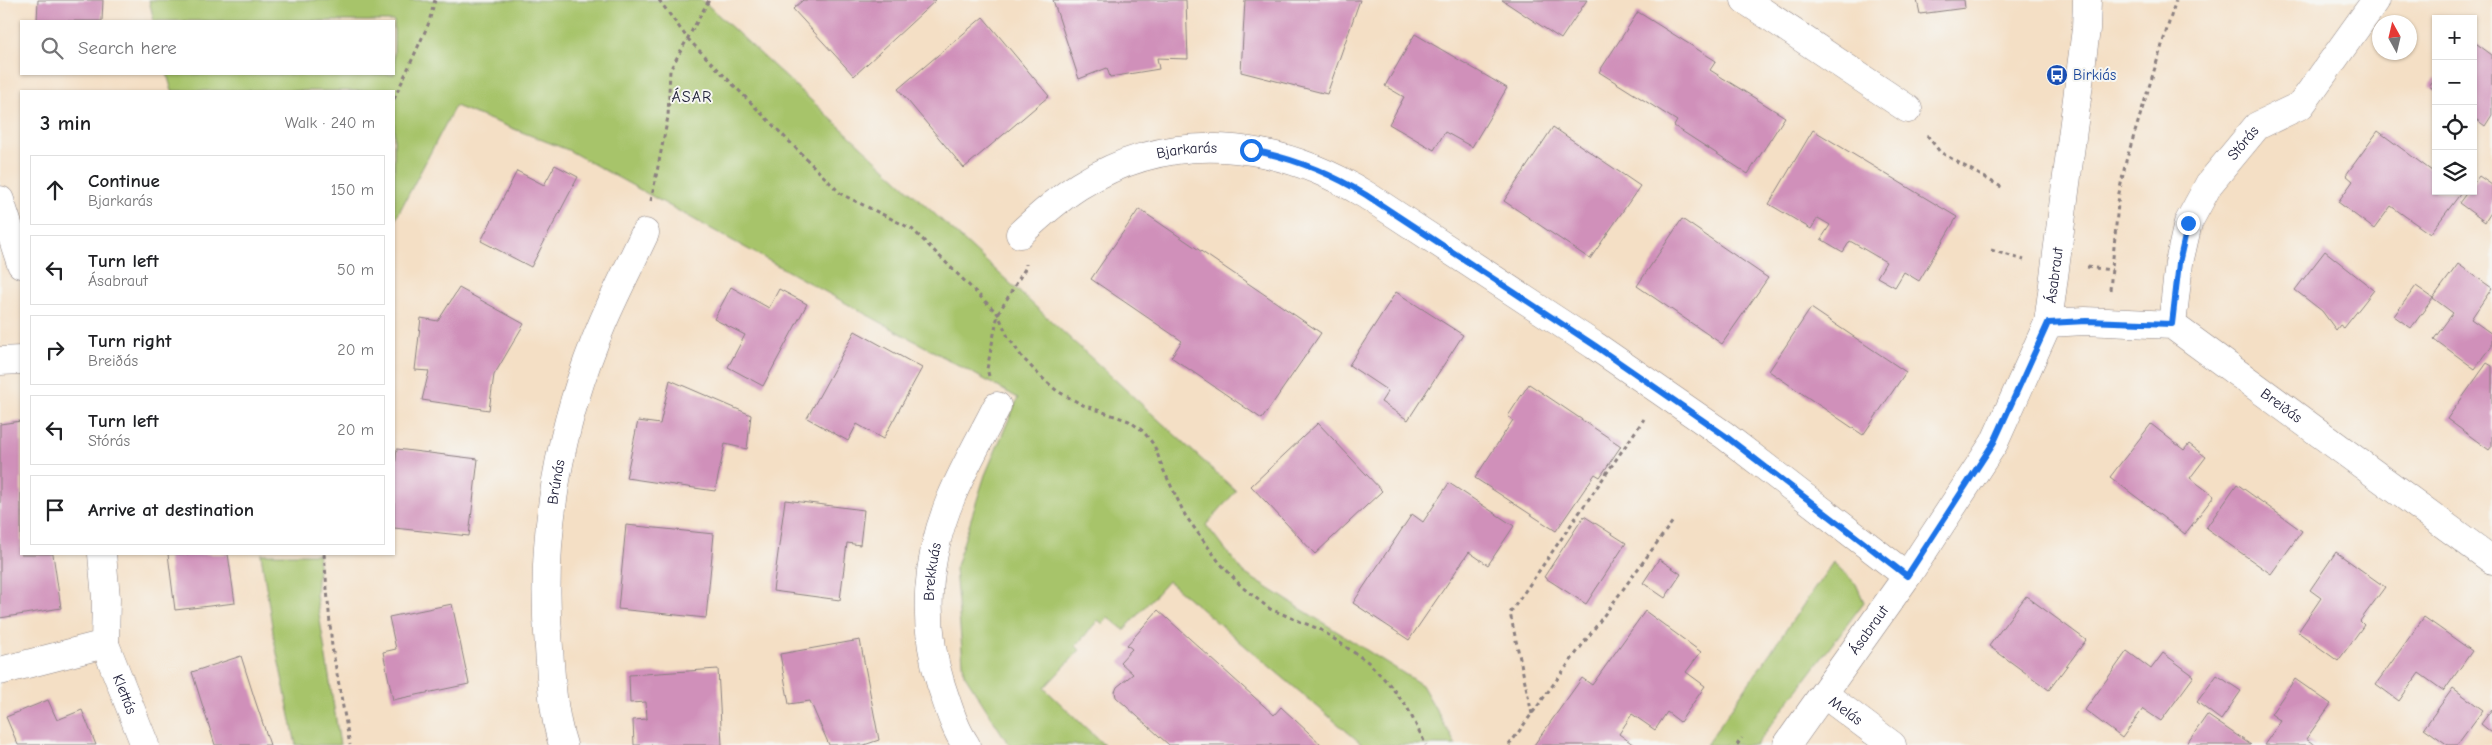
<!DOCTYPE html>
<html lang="en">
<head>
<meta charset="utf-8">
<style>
	:root { --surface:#fff; --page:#f6f6f6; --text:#202124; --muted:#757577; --line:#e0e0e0 }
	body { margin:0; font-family:"Comic Neue",sans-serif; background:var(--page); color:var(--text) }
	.controls { position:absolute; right:15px; top:15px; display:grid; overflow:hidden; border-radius:0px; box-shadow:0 1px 4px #0004 }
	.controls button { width:45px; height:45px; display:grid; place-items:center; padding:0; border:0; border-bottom:1px solid var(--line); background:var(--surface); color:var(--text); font:25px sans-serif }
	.compass { position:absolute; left:2372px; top:15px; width:45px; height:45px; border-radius:50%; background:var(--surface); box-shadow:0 1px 4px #0004; rotate:352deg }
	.stop { position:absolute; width:15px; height:15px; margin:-11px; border:4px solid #1a73e8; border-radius:50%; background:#fff }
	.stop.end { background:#1a73e8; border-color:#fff; box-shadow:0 1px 5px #0008 }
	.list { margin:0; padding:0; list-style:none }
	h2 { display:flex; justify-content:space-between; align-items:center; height:65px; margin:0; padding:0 20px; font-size:21px }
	h2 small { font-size:16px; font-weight:400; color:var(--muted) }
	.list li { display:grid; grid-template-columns:32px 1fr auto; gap:15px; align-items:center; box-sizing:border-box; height:70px; margin:0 10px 10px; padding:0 10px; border:1px solid var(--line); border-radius:0px }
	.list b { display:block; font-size:19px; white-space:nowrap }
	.list p { margin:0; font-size:16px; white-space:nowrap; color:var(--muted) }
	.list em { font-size:16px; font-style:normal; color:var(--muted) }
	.icon { flex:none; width:28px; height:28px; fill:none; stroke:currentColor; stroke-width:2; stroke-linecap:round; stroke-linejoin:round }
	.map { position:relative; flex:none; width:2492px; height:745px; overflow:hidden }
	.search { position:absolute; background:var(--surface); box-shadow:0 1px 4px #0004; left:20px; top:20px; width:375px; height:55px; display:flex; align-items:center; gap:12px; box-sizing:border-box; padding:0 18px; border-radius:0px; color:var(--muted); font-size:19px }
	.panel { position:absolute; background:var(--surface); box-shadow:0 1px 4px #0004; left:20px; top:90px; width:375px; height:465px; border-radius:0px }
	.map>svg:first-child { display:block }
</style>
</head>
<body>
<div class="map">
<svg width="2492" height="745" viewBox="0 0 2492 745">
	<rect width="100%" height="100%" fill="#f6f6f2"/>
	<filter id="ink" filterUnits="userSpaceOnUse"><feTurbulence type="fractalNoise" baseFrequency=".02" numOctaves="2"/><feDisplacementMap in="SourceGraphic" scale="10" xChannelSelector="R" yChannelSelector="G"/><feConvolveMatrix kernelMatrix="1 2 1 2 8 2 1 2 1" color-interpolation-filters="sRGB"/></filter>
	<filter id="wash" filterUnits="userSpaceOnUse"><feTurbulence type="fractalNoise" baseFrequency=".0096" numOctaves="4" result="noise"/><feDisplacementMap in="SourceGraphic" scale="20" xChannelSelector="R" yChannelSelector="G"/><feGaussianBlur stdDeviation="1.12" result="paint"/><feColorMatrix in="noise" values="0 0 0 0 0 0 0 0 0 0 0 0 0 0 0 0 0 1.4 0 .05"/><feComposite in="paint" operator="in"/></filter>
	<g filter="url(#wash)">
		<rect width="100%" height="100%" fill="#f4dfc5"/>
		<!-- green -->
		<path fill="#a7c46b" stroke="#647353" d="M149,0H702L1236,491L1206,525L1244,573L1422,685L1456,745H1363L1168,581L1124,630L1108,617L1103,624L1098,620L1076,646L1080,650L1044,688L1104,745H1009L964,674L955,569L985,475L1018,398L568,150L455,106L394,222V91H172L167,74H394V21H154Z
			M261,554H319L316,595L340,745H296L274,639Z
			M1833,562L1856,584L1864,602L1756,745H1706Z"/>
		<g id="blocks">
			<!-- building -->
			<path fill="#d090ba" d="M38,0H103L102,21H37Z
				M803,0H936L854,76L793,9Z
				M1053,0H1186L1188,59L1157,58L1159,69L1110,77L1107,68L1079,79Z
				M1245,0H1360L1327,94L1241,72Z
				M1502,0H1587L1561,39Z
				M1917,0H1964L1965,8L1920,14Z
				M1638,12L1716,61L1710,70L1785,117L1748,174L1674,126L1677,121L1599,72Z
				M983,17L1049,96L964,168L898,89Z
				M1415,34L1507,88L1472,147L1445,132L1434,150L1389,124L1404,97L1385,86Z
				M2473,41L2492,55V115L2485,126L2473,117Z
				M2436,77V91L2429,86Z
				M1553,127L1640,186L1590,259L1504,201Z
				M1813,130L1957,217L1919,281L1904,272L1895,287L1877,277L1886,262L1850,241L1843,252L1821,239L1830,225L1818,218L1811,229L1769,204Z
				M2378,131L2436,174V191L2461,193L2430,234L2391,206L2374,229L2338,202L2353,181L2346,175Z
				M555,165L578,177L531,267L481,241L517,171L544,185Z
				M2479,176L2492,185V211L2485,222L2459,203L2468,191H2473V184Z
				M1139,209L1321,333L1262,419L1171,357L1182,341L1091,279Z
				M1682,219L1768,278L1722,344L1637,286Z
				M2325,251L2374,290L2344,328L2340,325L2336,330L2322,311L2295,290Z
				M2458,264L2492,288L2471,319L2492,334V346L2475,369L2434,339L2453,313L2433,298Z
				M2416,286L2433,298L2411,328L2394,316Z
				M731,287L769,308L779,289L807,304L763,386L728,367L745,335L714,319Z
				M459,288L524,324L494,375L489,410L422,400L429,371L415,370L421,318L438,321Z
				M1396,292L1463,335L1408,420L1381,402L1388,391L1349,365Z
				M1811,308L1906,372L1863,435L1769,371Z
				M855,331L922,368L883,439L857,424L848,441L807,418Z
				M2487,363L2492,366V446L2489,450L2447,419Z
				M670,380L751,415L747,449L725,444L715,491L626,478L638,421L660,424Z
				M1529,384L1621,446L1600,477L1595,474L1556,531L1475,478L1513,420L1508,416Z
				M21,421V554H53L61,608L0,618V424Z
				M1318,423L1382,491L1315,554L1251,486Z
				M2151,424L2184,450L2189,444L2206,457L2190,478L2214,496L2185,534L2110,477Z
				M397,449L478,459L469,536L394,528V476Z
				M1449,483L1514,526L1488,565L1469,552L1409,640L1353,603L1412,514L1423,522Z
				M2237,484L2302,531L2271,574L2206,528Z
				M785,500L864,510L860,545L847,543L840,600L773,591Z
				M1584,516L1626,543L1586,604L1544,577Z
				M626,525L714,534L706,618L618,609Z
				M2336,552L2385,587L2360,621L2364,625L2338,661L2298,632L2321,598L2310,590Z
				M168,554H228L235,603L175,610Z
				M1659,559L1681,574L1665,598L1643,583Z
				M2026,596L2086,640L2049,690L1989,646Z
				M452,604L469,684L393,700L383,652L396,649L389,617Z
				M1158,610L1274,715L1281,707L1322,745H1169L1116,697L1115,692L1117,687L1133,674L1120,662L1132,649L1127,645Z
				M1645,611L1701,652L1686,672L1705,686L1680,722L1667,712L1655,730L1632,714L1619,734L1634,745H1534L1582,678L1592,685Z
				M2424,617L2472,651L2444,691L2419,673L2399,701L2376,684Z
				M860,640L879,740L864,745H829L810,701L789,704L780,654Z
				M2127,651L2151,669L2163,653L2194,676L2161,721L2143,709L2122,738L2085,710Z
				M241,656L255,700L270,745H215L192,672Z
				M718,669L722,745H634L633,720L647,719L646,702L630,703L629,675Z
				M2217,675L2241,691L2221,720L2197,702Z
				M2295,679L2331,704L2306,739L2315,745H2264L2281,721L2271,714Z
				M2453,688L2483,710L2457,745H2448L2424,728Z
				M48,700L57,720L82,710L96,745H18L6,717Z
				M2492,709V733L2481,724Z
				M2207,715L2251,745H2186Z"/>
		</g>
	</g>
	<g filter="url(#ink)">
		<use href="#blocks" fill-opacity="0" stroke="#8b8080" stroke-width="1"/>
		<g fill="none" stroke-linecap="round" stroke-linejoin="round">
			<!-- street casing -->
			<g stroke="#8b8080" stroke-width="29">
				<g id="street">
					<path d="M1745,0L1908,109"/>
					<path d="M0,200L21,264"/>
					<path id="s1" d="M1020,234C1039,216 1057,200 1079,186C1172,128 1276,140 1366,195L1594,345L1724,435L1907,576"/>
					<path id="s2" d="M2048,323L2085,321L2172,325L2492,560"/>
					<path id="s3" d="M2172,325L2179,263L2188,223L2209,184L2257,126L2301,105L2376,0"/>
					<path d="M0,361L21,360"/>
					<path id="s4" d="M105,644L145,745"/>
					<path d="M0,671L105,644L106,598L102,554"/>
					<path id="s5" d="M1825,695L1892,745"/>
					<path id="s6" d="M563,745C553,714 551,680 549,648C539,537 559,424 603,322C616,292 631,263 645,233"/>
					<path id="s7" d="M966,745C954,728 948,705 941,685C921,623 926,558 951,498C964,467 982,436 997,406"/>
					<path id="s8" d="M1787,745L1907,576L1994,443L2048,323L2086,29L2087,0"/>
				</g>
			</g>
			<!-- path -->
			<path stroke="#8b8080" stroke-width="3" stroke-dasharray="4 4" stroke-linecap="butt" d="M659,0L688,39L841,194L912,229L998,314L1008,337L1022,357L1039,375L1057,391L1083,405L1129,421L1143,431L1154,445L1163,469L1185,515L1219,562L1242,587L1270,609L1321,630L1368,662L1389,684L1407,707L1426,745
				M394,99L428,25L435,0
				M1927,135L1940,152L2003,188
				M651,201L668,117L670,70L709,0
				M1991,250L2024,260
				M2087,267L2112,270
				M2110,290L2119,193L2126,161L2176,0
				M989,376L987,369L998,314L1026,267V264
				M324,554L332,647L350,745
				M1532,714L1510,613L1644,419
				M1509,745L1673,521
				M1737,745L1742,738"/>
			<!-- street -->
			<use href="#street" stroke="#fff" stroke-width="28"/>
		</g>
	</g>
	<g fill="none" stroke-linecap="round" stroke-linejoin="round" filter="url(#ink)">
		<!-- route -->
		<path stroke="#1a73e8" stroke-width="6" d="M1251,150C1293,158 1329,172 1366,195L1594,345L1724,435L1907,576L1994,442L2048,323L2086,321L2172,324L2179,263L2188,223"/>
	</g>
	<!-- icons -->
	<defs>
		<g id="bus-disc" transform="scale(1.125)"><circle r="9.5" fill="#1a4fb4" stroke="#f6f6f2"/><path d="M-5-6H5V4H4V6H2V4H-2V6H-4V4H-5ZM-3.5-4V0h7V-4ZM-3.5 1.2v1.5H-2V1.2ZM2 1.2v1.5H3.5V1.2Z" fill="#fff"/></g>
	</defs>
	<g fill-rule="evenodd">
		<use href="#bus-disc" x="2057" y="75"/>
	</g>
	<g text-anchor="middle" stroke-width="4" stroke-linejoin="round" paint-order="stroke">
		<!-- transit labels -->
		<g font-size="15" fill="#164399" stroke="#f6f6f2" text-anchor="start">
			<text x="2073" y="80">Birkiás</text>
		</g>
		<!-- street labels -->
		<g font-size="15" fill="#22223b" stroke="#f6f6f2">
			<text dy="5" stroke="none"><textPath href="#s3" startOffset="201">Stórás</textPath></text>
			<text dy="5" stroke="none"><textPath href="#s1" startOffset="191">Bjarkarás</textPath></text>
			<text dy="5" stroke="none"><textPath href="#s8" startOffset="546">Ásabraut</textPath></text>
			<text dy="5" stroke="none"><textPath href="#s2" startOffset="260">Breiðás</textPath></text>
			<text dy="5" stroke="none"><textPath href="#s6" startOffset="265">Brúnás</textPath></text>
			<text dy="5" stroke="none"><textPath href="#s7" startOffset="180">Brekkuás</textPath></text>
			<text dy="5" stroke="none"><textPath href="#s8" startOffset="141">Ásabraut</textPath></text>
			<text dy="5" stroke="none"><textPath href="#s4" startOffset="54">Klettás</textPath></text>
			<text dy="5" stroke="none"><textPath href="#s5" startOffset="26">Melás</textPath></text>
		</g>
		<!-- neighbourhood labels -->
		<g font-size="16" letter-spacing="1" fill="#22223b" stroke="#f6f6f2">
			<text x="692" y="102">ÁSAR</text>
		</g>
	</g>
</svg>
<div class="controls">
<button>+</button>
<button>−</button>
<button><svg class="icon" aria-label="locate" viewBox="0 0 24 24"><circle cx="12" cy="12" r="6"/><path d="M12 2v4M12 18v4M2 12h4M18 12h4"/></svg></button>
<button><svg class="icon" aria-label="layers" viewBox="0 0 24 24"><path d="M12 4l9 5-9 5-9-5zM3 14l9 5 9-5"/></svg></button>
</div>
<svg class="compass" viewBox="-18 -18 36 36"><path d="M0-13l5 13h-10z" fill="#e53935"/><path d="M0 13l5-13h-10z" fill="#757577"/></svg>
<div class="stop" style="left:1251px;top:150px"></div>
<div class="stop end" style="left:2188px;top:223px"></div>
<div class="search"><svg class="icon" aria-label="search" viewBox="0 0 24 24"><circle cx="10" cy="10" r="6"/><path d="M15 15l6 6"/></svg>Search here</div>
<section class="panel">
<h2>3 min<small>Walk · 240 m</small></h2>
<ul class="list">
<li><svg class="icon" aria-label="ahead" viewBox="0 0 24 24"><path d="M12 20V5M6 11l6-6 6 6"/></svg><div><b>Continue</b><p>Bjarkarás</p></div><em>150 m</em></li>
<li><svg class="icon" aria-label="left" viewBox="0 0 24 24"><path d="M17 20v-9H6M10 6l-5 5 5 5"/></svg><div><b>Turn left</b><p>Ásabraut</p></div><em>50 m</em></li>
<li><svg class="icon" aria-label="right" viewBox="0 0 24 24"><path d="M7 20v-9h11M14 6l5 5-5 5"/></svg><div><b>Turn right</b><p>Breiðás</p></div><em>20 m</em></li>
<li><svg class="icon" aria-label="left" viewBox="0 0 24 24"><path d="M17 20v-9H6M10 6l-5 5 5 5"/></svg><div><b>Turn left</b><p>Stórás</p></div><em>20 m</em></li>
<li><svg class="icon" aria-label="arrive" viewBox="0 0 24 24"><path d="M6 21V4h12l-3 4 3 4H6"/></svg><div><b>Arrive at destination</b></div></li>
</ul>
</section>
</div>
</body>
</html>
